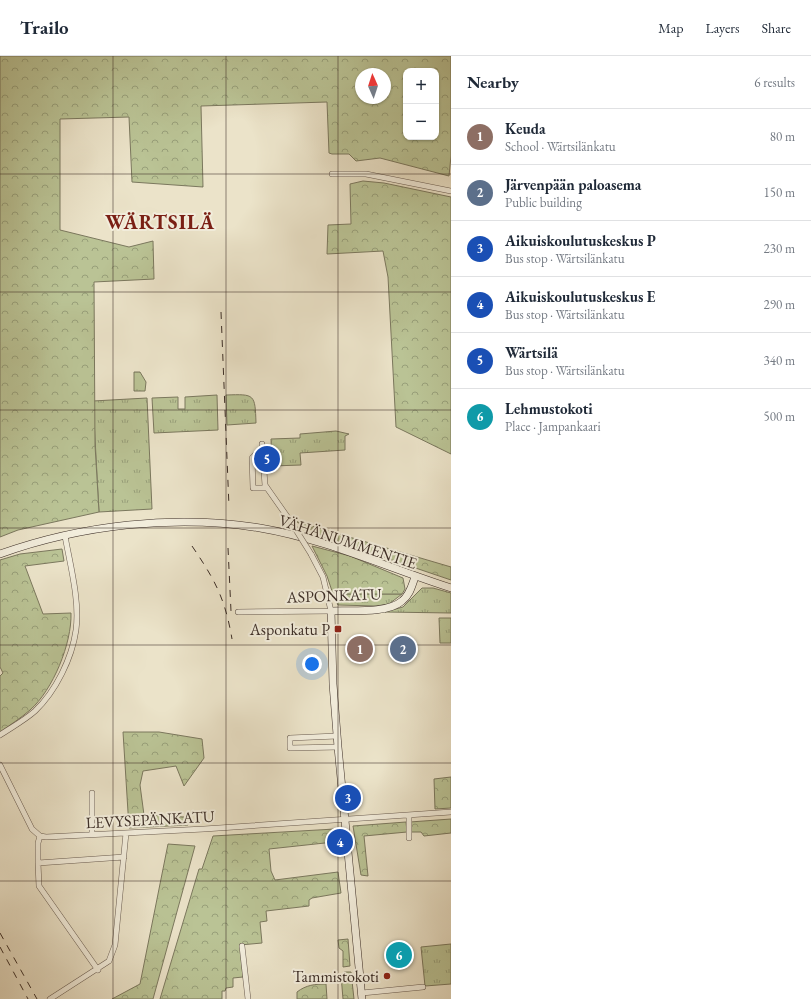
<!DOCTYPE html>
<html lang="en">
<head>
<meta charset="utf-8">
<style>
	:root { --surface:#fff; --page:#f2f2f3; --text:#1f2937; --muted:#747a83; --line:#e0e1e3; --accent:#8f2418 }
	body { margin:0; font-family:"EB Garamond",serif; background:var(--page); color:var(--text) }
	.controls { position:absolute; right:12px; top:12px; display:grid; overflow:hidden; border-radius:8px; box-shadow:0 1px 3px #0004 }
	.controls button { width:36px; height:36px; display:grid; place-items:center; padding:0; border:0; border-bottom:1px solid var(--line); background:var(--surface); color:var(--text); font:20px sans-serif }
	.compass { position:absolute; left:355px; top:12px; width:36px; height:36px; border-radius:50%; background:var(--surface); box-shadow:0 1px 3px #0004; rotate:357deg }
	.you { position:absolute; left:312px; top:608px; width:14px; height:14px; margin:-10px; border:3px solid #fff; border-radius:50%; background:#1a73e8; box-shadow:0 0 0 6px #1a73e833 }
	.badge { display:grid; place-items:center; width:26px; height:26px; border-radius:50%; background:var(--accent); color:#fff; font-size:13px; font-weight:700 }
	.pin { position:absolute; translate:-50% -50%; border:2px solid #fff; box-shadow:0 1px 4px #0006 }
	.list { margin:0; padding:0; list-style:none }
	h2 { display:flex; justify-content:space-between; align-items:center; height:52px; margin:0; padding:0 16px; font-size:17px }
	h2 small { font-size:13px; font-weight:400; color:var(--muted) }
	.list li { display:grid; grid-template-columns:26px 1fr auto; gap:12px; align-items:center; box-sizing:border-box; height:56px; padding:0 16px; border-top:1px solid var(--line) }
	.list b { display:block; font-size:15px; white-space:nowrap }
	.list p { margin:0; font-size:13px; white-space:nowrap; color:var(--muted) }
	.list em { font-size:13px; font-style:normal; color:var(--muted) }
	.map { position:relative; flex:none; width:451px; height:943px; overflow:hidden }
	header { display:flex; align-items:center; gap:24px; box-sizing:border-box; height:56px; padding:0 20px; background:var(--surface); border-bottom:1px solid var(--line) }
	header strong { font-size:19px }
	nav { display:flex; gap:22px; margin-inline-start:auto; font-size:14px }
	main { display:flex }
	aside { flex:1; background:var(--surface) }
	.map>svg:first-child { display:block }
</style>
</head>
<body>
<header>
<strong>Trailo</strong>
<nav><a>Map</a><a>Layers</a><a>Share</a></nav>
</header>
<main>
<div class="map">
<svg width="451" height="943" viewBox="0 0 451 943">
	<defs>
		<pattern id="grass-tufts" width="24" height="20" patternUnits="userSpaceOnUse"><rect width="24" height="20" fill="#bac395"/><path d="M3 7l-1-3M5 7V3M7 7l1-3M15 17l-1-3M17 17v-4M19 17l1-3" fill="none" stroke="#989f7a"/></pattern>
		<pattern id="forest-crowns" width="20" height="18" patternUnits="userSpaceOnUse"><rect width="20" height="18" fill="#bac395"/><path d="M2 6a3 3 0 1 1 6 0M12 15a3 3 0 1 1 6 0" fill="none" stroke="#989f7a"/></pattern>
	</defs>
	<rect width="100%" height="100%" fill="#ebe3c9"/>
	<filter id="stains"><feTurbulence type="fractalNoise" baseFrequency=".005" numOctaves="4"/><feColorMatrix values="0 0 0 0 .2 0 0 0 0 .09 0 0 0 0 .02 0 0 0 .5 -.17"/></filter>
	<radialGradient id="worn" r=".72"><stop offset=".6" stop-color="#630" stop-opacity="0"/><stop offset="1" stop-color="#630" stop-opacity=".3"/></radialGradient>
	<!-- grass -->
	<path fill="url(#grass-tufts)" stroke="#7b785e" d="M134,316H140L146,326L145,335H134Z
		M217,339L218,374L154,377L152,342L178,341V353H185V341Z
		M226,339C255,338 255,338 256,367L227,369Z
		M147,342L152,453L99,456L93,345Z
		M336,375L349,378L345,380V394L300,397L301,409L272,410L271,383L300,382V378Z
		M422,532H433L451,537V557L385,556L403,551Z
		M333,538H402L389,548L376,550L338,549Z
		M439,562H451V587H440Z
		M451,888V928L425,930L421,891Z"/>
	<!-- forest -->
	<path fill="url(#forest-crowns)" stroke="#7b785e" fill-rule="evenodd" d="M0,0H451V100L449,120L380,102L356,105L349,98H332L329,97L327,46L201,50L203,131L132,126L129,61L60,63V174L129,191L153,185L154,223L94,226L95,389L99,456L18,474L0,481ZM406,15H436V81H406ZM361,18H385V42H361Z
		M363,125L384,127L451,141V398L396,371L388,221L383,195L327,198L328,169L351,168L350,128Z
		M295,465L451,511V524L324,481Z
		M312,490L350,500L403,522L405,533L402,538H333L327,520Z
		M62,493L64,505L25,510L43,558L71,557C72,587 53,634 30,654C21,662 10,669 0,676V620L3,617L0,611V504L20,498Z
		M123,676H159L202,683L204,702L184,730L176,710L143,715L140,729L144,759L184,761L188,769L129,772Z
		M451,721V752L435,753L434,723Z
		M451,763V777L424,780L421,776H411L410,766Z
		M406,766L407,776L364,780L368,820L361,819L353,770Z
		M335,773L334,786L269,793L271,815L275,824L338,816L341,837L312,842L309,844V850L266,855L267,865L260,866L262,887L240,889L243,921L233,922V931L226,932L225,935H222V943H160L199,813H202L213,780Z
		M168,788L195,790L153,943H112L140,928Z
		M348,883L350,910L343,911V895L339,892L338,884Z
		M344,916H351L354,943H343L341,919Z
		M326,928L327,943H297V936C306,929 315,928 326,928Z"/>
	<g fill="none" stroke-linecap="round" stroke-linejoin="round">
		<!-- street casing -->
		<g stroke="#685b50" stroke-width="6">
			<path id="street" d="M332,118H366L451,135
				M262,388L265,429L291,466
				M262,397H257L252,402L253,432H266
				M238,556L331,555L323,521L311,498
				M0,679C12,671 25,664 35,655C56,635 72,602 76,574C80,545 70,508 65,480
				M337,680L290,682V692L338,691
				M0,709L32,773L40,780L46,781L204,773L451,756
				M92,737V779
				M409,759V782
				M40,780L38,787V807L39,830L98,914
				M38,807L124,801
				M242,890L248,943
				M362,937L423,931
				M50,943L109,905L115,889L126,777"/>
		</g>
		<!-- secondary casing -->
		<g stroke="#3c2e27" stroke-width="8">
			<path id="secondary" d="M0,498C81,469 175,458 260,472C326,483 388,512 451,532
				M362,943L338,691L333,628L331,555C350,554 387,558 402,545C410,539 412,529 415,521"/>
		</g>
		<!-- street -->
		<use href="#street" stroke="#f2eddc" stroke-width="5"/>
		<!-- secondary -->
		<use href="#secondary" stroke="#f2eddc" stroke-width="7"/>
		<!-- rail -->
		<path stroke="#3c2e27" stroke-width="1" stroke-dasharray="7 7" stroke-linecap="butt" d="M221,256L229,451
			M192,490C215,524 225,542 232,583
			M228,492L231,555
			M0,877L37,943
			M0,891L28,943"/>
		<!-- street-bridge casing -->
		<g stroke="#685b50" stroke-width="6" stroke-linecap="butt">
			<path id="street-bridge" d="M291,466L311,498"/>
		</g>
		<!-- street-bridge -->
		<use href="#street-bridge" stroke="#f2eddc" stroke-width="5"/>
	</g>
	<!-- grid -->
	<path fill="none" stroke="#3c2e27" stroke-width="1" stroke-opacity="0.55" d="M113,0V943M226,0V943M338,0V943M0,118H451M0,236H451M0,354H451M0,472H451M0,589H451M0,707H451M0,825H451"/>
	<!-- markers -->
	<g fill="#8f2418" stroke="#f2eddc" stroke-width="1.5">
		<rect x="334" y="569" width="8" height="8" rx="2"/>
		<circle cx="387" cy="920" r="4"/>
	</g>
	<g text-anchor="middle" stroke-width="4" stroke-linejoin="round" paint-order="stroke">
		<!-- street labels -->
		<g font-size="16" fill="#3c2e27" stroke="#f2eddc">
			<text transform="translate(348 485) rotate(18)" y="6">VÄHÄNUMMENTIE</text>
			<text transform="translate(334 539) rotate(-2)" y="6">ASPONKATU</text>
			<text transform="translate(150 763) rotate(-3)" y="6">LEVYSEPÄNKATU</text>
		</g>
		<!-- poi labels -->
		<g font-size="16" fill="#3c2e27" stroke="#f2eddc" text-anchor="end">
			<text x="330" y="579">Asponkatu P</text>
			<text x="379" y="926">Tammistokoti</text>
		</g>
		<!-- district labels -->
		<g font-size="20" font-weight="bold" letter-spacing="1" fill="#7a1f14" stroke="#f2eddc">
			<text x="160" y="173">WÄRTSILÄ</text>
		</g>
	</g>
	<rect width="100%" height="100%" filter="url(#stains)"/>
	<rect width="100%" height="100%" fill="url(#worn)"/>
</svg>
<div class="controls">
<button>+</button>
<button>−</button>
</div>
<svg class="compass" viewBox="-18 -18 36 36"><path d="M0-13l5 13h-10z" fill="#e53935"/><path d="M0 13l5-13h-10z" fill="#747a83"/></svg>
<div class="you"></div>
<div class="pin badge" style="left:360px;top:593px;background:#8d6e63">1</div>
<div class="pin badge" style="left:403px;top:593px;background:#5c6f8a">2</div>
<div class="pin badge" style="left:348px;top:742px;background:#1a4fb4">3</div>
<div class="pin badge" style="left:340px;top:786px;background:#1a4fb4">4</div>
<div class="pin badge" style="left:267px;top:403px;background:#1a4fb4">5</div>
<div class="pin badge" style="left:399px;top:899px;background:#0f9aa8">6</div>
</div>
<aside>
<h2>Nearby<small>6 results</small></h2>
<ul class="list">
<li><span class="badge" style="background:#8d6e63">1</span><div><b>Keuda</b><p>School · Wärtsilänkatu</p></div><em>80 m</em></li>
<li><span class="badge" style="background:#5c6f8a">2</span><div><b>Järvenpään paloasema</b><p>Public building</p></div><em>150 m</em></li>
<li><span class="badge" style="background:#1a4fb4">3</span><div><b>Aikuiskoulutuskeskus P</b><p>Bus stop · Wärtsilänkatu</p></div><em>230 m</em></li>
<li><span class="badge" style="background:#1a4fb4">4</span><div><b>Aikuiskoulutuskeskus E</b><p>Bus stop · Wärtsilänkatu</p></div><em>290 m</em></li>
<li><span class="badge" style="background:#1a4fb4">5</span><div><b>Wärtsilä</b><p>Bus stop · Wärtsilänkatu</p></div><em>340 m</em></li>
<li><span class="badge" style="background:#0f9aa8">6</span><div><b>Lehmustokoti</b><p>Place · Jampankaari</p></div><em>500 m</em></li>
</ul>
</aside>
</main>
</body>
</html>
